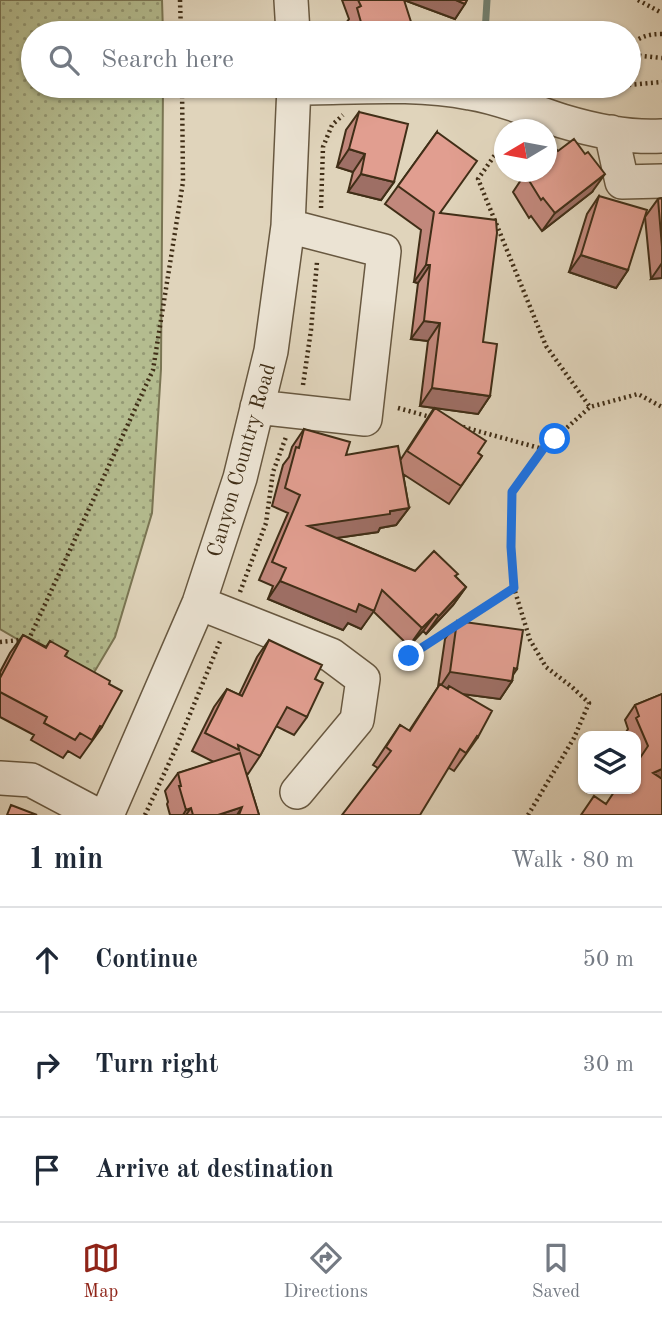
<!DOCTYPE html>
<html lang="en">
<head>
<meta charset="utf-8">
<style>
	:root { --surface:#fff; --page:#f2f2f3; --text:#1f2937; --muted:#747a83; --line:#e0e1e3; --accent:#8f2418 }
	body { margin:0; font-family:"Old Standard TT",serif; background:var(--page); color:var(--text) }
	.controls { position:absolute; right:21px; bottom:21px; display:grid; overflow:hidden; border-radius:14px; box-shadow:0 2px 5px #0004 }
	.controls button { width:63px; height:63px; display:grid; place-items:center; padding:0; border:0; border-bottom:2px solid var(--line); background:var(--surface); color:var(--text); font:35px sans-serif }
	.compass { position:absolute; left:494px; top:119px; width:63px; height:63px; border-radius:50%; background:var(--surface); box-shadow:0 2px 5px #0004; rotate:260deg }
	.stop { position:absolute; width:21px; height:21px; margin:-16px; border:5px solid #1a73e8; border-radius:50%; background:#fff }
	.stop.end { background:#1a73e8; border-color:#fff; box-shadow:0 2px 7px #0008 }
	.list { margin:0; padding:0; list-style:none }
	h2 { display:flex; justify-content:space-between; align-items:center; height:91px; margin:0; padding:0 28px; font-size:30px }
	h2 small { font-size:23px; font-weight:400; color:var(--muted) }
	.list li { display:grid; grid-template-columns:46px 1fr auto; gap:21px; align-items:center; box-sizing:border-box; height:105px; padding:0 28px; border-top:2px solid var(--line) }
	.list b { display:block; font-size:26px; white-space:nowrap }
	.list em { font-size:23px; font-style:normal; color:var(--muted) }
	.icon { flex:none; width:38px; height:38px; fill:none; stroke:currentColor; stroke-width:2; stroke-linecap:round; stroke-linejoin:round }
	.map { position:relative; flex:none; width:662px; height:815px; overflow:hidden }
	.search { position:absolute; background:var(--surface); box-shadow:0 2px 5px #0004; left:21px; right:21px; top:21px; height:77px; display:flex; align-items:center; gap:18px; box-sizing:border-box; padding:0 24px; border-radius:38px; color:var(--muted); font-size:26px }
	.sheet { height:406px; background:var(--surface) }
	nav { display:flex; justify-content:space-around; align-items:center; box-sizing:border-box; height:98px; border-top:2px solid var(--line); background:var(--surface); font-size:19px; color:var(--muted) }
	nav a { display:grid; justify-items:center; gap:4px }
	nav .on { color:var(--accent) }
	.map>svg:first-child { display:block }
</style>
</head>
<body>
<div class="map">
<svg width="662" height="815" viewBox="0 0 662 815">
	<defs>
		<pattern id="grass-dots" width="8" height="8" patternUnits="userSpaceOnUse" patternTransform="scale(1.75)"><rect width="8" height="8" fill="#b4bc8f"/><path d="M2 2h.1M6 6h.1" fill="none" stroke="#949974" stroke-width="1.8" stroke-linecap="round"/></pattern>
	</defs>
	<rect width="100%" height="100%" fill="#e0d4bb"/>
	<filter id="stains"><feTurbulence type="fractalNoise" baseFrequency=".00286" numOctaves="4"/><feColorMatrix values="0 0 0 0 .2 0 0 0 0 .09 0 0 0 0 .02 0 0 0 .5 -.17"/></filter>
	<radialGradient id="worn" r=".72"><stop offset=".6" stop-color="#630" stop-opacity="0"/><stop offset="1" stop-color="#630" stop-opacity=".3"/></radialGradient>
	<!-- grass -->
	<path fill="url(#grass-dots)" stroke="#7a7553" stroke-width="2" d="M0,0H162L163,33H33V86H163L161,369L152,513L115,637L89,681L0,629Z"/>
	<g fill="none" stroke-linecap="round" stroke-linejoin="round">
		<!-- stream -->
		<path stroke="#728172" stroke-width="7" d="M485,33L487,0"/>
		<!-- minor casing -->
		<g stroke="#685840" stroke-width="36">
			<path id="minor" d="M291,0L293,33
				M294,88C352,88 413,82 470,93C502,98 531,111 562,121C592,130 631,138 662,136
				M611,132L622,182L662,181
				M257,407L365,419L384,251L288,226
				M199,603L331,655L363,679L357,720L297,792
				M0,778L31,780L97,815
				M107,815L199,603L240,478L271,351L288,226L294,86"/>
		</g>
		<!-- path -->
		<path stroke="#402e17" stroke-width="4.5" stroke-dasharray="2 3.5" stroke-linecap="butt" d="M180,0L181,33
			M638,0L662,13
			M662,34C650,34 640,36 631,45L633,54L642,56L662,58
			M629,85L662,82
			M504,142L478,179L546,346L590,407
			M321,208L323,147L332,125L343,115
			M303,385L311,330L317,262
			M398,408L434,418
			M463,427L543,449
			M240,592L266,523L273,472L286,437
			M0,642L29,639L153,370L183,182L182,86
			M409,656L514,588
			M145,815L176,748L221,639
			M528,815L574,738L589,703L572,687L546,667L530,640L514,588L511,547L512,492L543,449L590,407L638,394L662,407"/>
		<!-- minor -->
		<use href="#minor" stroke="#ebe3d3" stroke-width="33"/>
	</g>
	<!-- wall -->
	<path fill="#c2887c" stroke="#402e17" stroke-width="2" d="M342,0H467L455,19L404,0L407,33H349L346,23L349,19Z
		M359,112L394,182L381,200L348,192L353,172L337,167L346,130Z
		M437,132L441,213L483,342L490,396L478,414L435,408L478,453L482,456L449,504L403,474L409,508L396,525L380,528L378,532L336,538L415,571L456,577L466,587L453,605L426,634L423,631L409,646L373,611L361,629L348,623L343,630L268,599L273,586L259,580L288,513L272,506L283,465L289,457L292,447L304,429L346,455L401,459L434,408L420,406L428,341L411,339L418,283L414,282L421,230L385,204Z
		M525,174L592,192L542,231L531,216L529,218L513,192Z
		M599,196L628,270L616,288L569,272L587,214Z
		M662,198V278L651,279L645,217L658,199Z
		M457,621L513,675L512,681L500,699L462,694L478,737L454,771L449,768H378L373,765L400,725L409,731L438,687L445,639Z
		M23,635L46,647L50,641L65,656L109,684L102,727L80,758L68,751L63,758L31,740L34,735L0,717V672L10,653Z
		M269,640L315,679L307,717L294,735L276,726L260,756L248,774L246,773L259,815H170L167,804L168,802L165,791L178,773L214,762L192,751L214,707L227,689L239,695L257,657Z
		M662,694V815L605,804L636,789L638,760L636,755V736H628L626,732L628,729L625,720L635,705Z"/>
	<!-- shaded-wall -->
	<path fill="#9e6f65" stroke="#402e17" stroke-width="2" d="M404,0H456L465,4L455,19Z
		M412,25L407,33H384Z
		M349,149L365,154L353,172L337,167Z
		M361,174L394,182L381,200L348,192Z
		M605,174L592,192L542,231L555,213Z
		M581,255L628,270L616,288L569,272Z
		M662,263V278L651,279Z
		M426,265H430L418,283L414,282Z
		M424,321L440,323L428,341L411,339Z
		M432,388L490,396L478,414L420,406Z
		M409,508L396,525L380,528L378,532L295,544L308,526Z
		M280,581L359,604L374,611L361,629L348,623L343,630L268,599Z
		M466,587L453,605L426,634L439,616Z
		M436,614L423,631L409,646L422,628Z
		M514,668L517,669L509,681H512L500,699L447,692L449,686L445,691L438,690L450,672Z
		M662,769V779L653,773Z
		M242,807L237,815H218Z
		M191,808L186,815H183L186,810Z"/>
	<!-- building -->
	<path fill="#e19e90" stroke="#402e17" stroke-width="2" d="M358,0H404L412,25L384,33H364L357,8L361,6Z
		M456,0H467L465,4Z
		M359,112L408,124L394,182L361,174L365,154L349,149Z
		M437,132L477,161L440,213L496,220L497,233L483,342L497,344L490,396L432,388L440,323L424,321L430,265H426L434,212L398,186Z
		M574,139L585,154L588,152L605,174L555,213L543,198L541,200L525,174L528,172H547V157L556,149L558,151Z
		M599,196L647,210L628,270L581,255Z
		M662,198V247L658,199Z
		M435,408L486,441L478,453L482,456L461,486L407,451Z
		M304,429L350,442L346,455L398,446L409,508L390,511V514L308,526L415,571L434,551L458,574L455,576L466,587L439,616L436,614L422,628L382,590L374,611L359,604L356,612L280,581L286,568L272,562L300,495L285,488L296,447L299,448Z
		M457,621L523,630L517,669L514,668L512,681L450,672Z
		M23,635L46,648L50,641L68,651L65,656L110,681L109,684L122,691L102,727L100,726L92,740L80,733L75,740L44,723L47,717L0,692V678Z
		M269,640L322,665L315,679L323,683L307,717L287,707L260,756L238,745L239,750L205,733L227,689L242,696Z
		M440,684L448,689L449,686L492,711L478,737L477,736L466,753L460,749L420,815H342L391,751L386,747L400,725L410,731Z
		M662,694V769L653,773L662,779V815H581L594,796L606,804L616,789H636V764L648,746L636,718L639,716L635,705Z
		M240,753L259,815H239L242,807L218,815H193L191,808L186,810L179,786H181L178,773Z
		M11,805L37,815H7Z"/>
	<g fill="none" stroke-linecap="round" stroke-linejoin="round">
		<!-- route -->
		<path stroke="#1a73e8" stroke-width="9" d="M409,656L514,588L511,547L512,492L543,449L555,439"/>
	</g>
	<g text-anchor="middle" stroke-width="5" stroke-linejoin="round" paint-order="stroke">
		<!-- street labels -->
		<g font-size="21" fill="#402e17" stroke="#ebe3d3">
			<text transform="translate(241 460) rotate(-74)" y="7">Canyon Country Road</text>
		</g>
	</g>
	<rect width="100%" height="100%" filter="url(#stains)"/>
	<rect width="100%" height="100%" fill="url(#worn)"/>
</svg>
<div class="controls">
<button><svg class="icon" aria-label="layers" viewBox="0 0 24 24"><path d="M12 4l9 5-9 5-9-5zM3 14l9 5 9-5"/></svg></button>
</div>
<svg class="compass" viewBox="-18 -18 36 36"><path d="M0-13l5 13h-10z" fill="#e53935"/><path d="M0 13l5-13h-10z" fill="#747a83"/></svg>
<div class="stop" style="left:555px;top:439px"></div>
<div class="stop end" style="left:409px;top:656px"></div>
<div class="search"><svg class="icon" aria-label="search" viewBox="0 0 24 24"><circle cx="10" cy="10" r="6"/><path d="M15 15l6 6"/></svg>Search here</div>
</div>
<section class="sheet">
<h2>1 min<small>Walk · 80 m</small></h2>
<ul class="list">
<li><svg class="icon" aria-label="ahead" viewBox="0 0 24 24"><path d="M12 20V5M6 11l6-6 6 6"/></svg><div><b>Continue</b></div><em>50 m</em></li>
<li><svg class="icon" aria-label="right" viewBox="0 0 24 24"><path d="M7 20v-9h11M14 6l5 5-5 5"/></svg><div><b>Turn right</b></div><em>30 m</em></li>
<li><svg class="icon" aria-label="arrive" viewBox="0 0 24 24"><path d="M6 21V4h12l-3 4 3 4H6"/></svg><div><b>Arrive at destination</b></div></li>
</ul>
</section>
<nav>
<a class="on"><svg class="icon" aria-label="map" viewBox="0 0 24 24"><path d="M3 6l6-2 6 2 6-2v14l-6 2-6-2-6 2zM9 4v14M15 6v14"/></svg>Map</a>
<a><svg class="icon" aria-label="directions" viewBox="0 0 24 24"><path d="M12 3l9 9-9 9-9-9zM9 14v-3h6M13 9l2 2-2 2"/></svg>Directions</a>
<a><svg class="icon" aria-label="saved" viewBox="0 0 24 24"><path d="M7 4h10v16l-5-4-5 4z"/></svg>Saved</a>
</nav>
</body>
</html>
